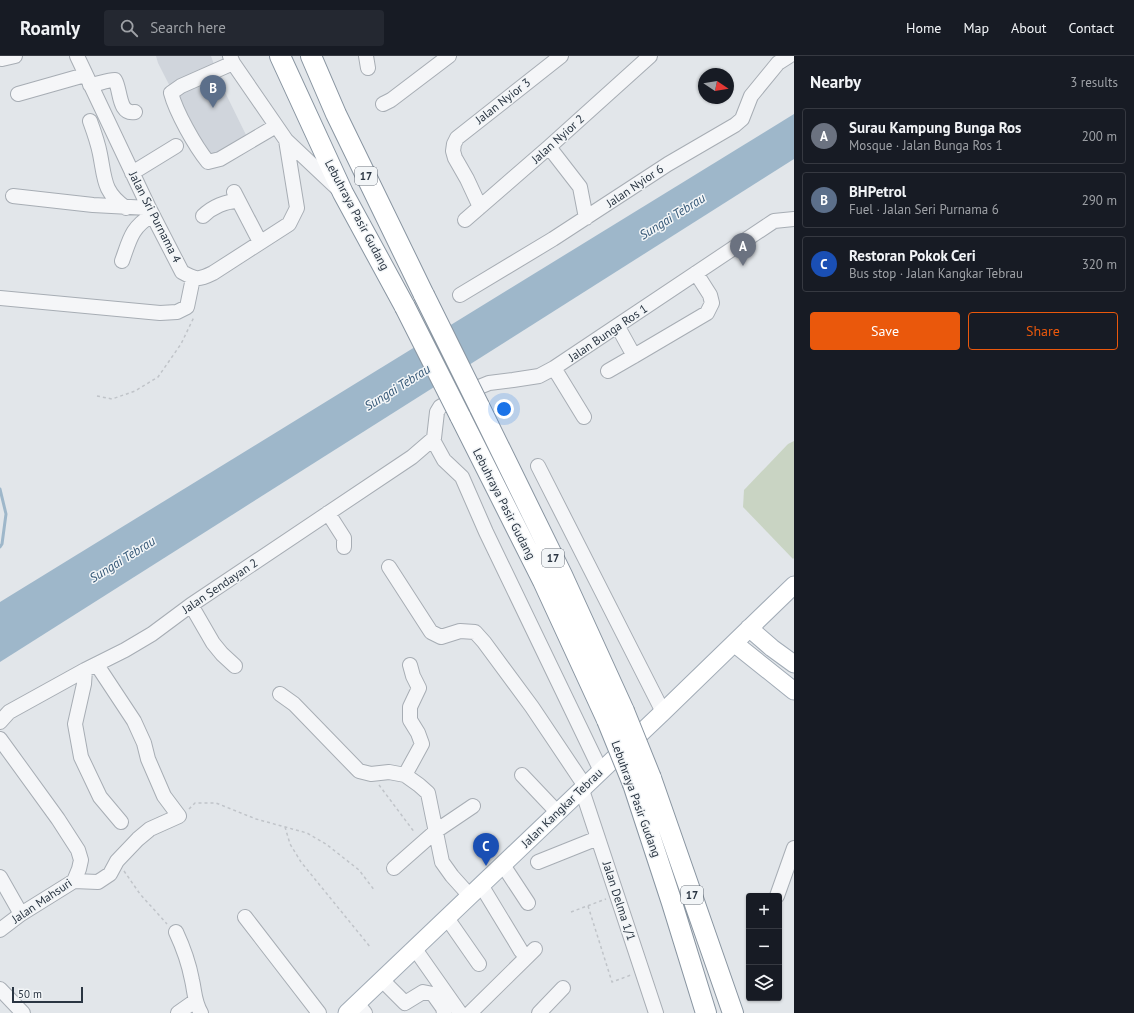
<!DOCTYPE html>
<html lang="en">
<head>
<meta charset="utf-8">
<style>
	:root { --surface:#171b24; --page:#242831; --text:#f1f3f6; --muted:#9ea1a6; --line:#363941; --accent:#ea580c }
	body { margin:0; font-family:"PT Sans",sans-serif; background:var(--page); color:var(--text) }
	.controls { position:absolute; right:12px; bottom:12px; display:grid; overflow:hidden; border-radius:4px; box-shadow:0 1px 3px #0004 }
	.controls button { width:36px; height:36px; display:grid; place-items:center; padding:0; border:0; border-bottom:1px solid var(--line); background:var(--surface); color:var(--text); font:20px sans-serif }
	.compass { position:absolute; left:698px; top:12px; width:36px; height:36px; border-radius:50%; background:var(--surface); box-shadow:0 1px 3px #0004; rotate:102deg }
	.scale { position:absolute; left:12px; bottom:10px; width:71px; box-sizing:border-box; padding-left:4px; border:2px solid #2a3542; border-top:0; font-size:11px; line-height:14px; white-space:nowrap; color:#2a3542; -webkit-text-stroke:3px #f2f5f7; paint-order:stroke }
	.you { position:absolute; left:504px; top:353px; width:14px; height:14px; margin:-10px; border:3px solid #fff; border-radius:50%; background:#1a73e8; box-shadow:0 0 0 6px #1a73e833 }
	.badge { display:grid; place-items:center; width:26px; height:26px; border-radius:50%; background:var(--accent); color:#fff; font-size:13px; font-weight:700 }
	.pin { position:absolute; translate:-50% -33px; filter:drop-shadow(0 1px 2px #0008) }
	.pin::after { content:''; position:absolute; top:21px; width:14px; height:12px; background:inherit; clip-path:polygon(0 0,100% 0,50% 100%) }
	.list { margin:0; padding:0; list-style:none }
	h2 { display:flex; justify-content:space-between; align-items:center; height:52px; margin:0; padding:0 16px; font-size:17px }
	h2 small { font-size:13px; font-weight:400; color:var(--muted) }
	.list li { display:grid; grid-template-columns:26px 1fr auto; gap:12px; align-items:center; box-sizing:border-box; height:56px; margin:0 8px 8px; padding:0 8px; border:1px solid var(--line); border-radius:4px }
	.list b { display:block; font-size:15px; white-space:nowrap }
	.list p { margin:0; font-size:13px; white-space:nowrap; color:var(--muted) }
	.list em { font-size:13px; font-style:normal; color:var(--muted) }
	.actions { display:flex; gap:8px; padding:12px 16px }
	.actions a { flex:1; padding:9px 0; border:1px solid var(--accent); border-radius:4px; text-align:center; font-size:14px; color:var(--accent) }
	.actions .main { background:var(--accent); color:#fff }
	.icon { flex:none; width:22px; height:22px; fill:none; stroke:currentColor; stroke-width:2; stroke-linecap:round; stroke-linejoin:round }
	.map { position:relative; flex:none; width:794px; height:957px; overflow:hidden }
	header { display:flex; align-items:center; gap:24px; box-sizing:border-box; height:56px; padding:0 20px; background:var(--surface); border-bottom:1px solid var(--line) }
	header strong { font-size:19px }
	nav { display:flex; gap:22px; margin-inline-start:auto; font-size:14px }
	.search { width:280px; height:36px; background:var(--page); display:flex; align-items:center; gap:10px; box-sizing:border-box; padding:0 14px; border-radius:4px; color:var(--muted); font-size:15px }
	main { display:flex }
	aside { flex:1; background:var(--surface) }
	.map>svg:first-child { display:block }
</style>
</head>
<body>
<header>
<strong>Roamly</strong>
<div class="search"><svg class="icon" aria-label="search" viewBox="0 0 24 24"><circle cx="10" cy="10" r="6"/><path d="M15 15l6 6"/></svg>Search here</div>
<nav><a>Home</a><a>Map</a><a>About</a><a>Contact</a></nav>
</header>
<main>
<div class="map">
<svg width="794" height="957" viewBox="0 0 794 957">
	<rect width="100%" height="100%" fill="#e2e6ea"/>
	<!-- built -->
	<path fill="#d0d5dc" d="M156,0H211L221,28L248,83L220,101L204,97L158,7Z"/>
	<!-- green -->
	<path fill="#c9d4c3" d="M794,385V502L793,503L743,451L744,434L788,388Z"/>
	<!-- water -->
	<path fill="#9eb7ca" d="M794,58V103L0,606V546Z"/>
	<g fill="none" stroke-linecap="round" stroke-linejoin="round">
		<!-- stream -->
		<path stroke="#9eb7ca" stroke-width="3" d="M0,433L6,458L2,488L0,491"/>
		<!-- minor casing -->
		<g stroke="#a7adb4" stroke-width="16">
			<path id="minor" d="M77,0L149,152L182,216C196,224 199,224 213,217L289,168L297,152L286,84L233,7L230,0
				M366,0L368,12
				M2,3L15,0
				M233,7L181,30L171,37C176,56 195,90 208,106L220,103L276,70
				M90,29C98,28 107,24 115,24C121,34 118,59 135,56
				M18,38L85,19
				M383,48L391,44L449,0
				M90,65C94,76 98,87 100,98C105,123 103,136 126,152
				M286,84L338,133
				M549,91L580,131L586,162
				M132,117L176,90
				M234,136L260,186
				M13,140L93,149L149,152
				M480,151L467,123L455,102L453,95L454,88L457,82L561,0
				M203,160C212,151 226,145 238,145
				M465,164L549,91L650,0
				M122,205C130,183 131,172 152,159
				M460,239L553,183L668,108L735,69L742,63L751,40L778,7L789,0
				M0,242L160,257L177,256L187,251L193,222
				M618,271L634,300L707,257L712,247L710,239L696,217
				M554,312L584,361
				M608,315L634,300
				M433,384L444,404L462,421L486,476L601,715
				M538,410L663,656
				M328,457L344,482V491
				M389,511L431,576L441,581L460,575L475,576L484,586L532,651L585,730
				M191,549L213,587L222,598L235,610
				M85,614L84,628L75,668L81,701L100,741L121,766
				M280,638L294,648L359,715L371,718L389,716L405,719L419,729L428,737L442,806L452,820L470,840
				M0,666L9,656L85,614L125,594L152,578L191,549L412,401L434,382L437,356L440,351L462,338L489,327L513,324L539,320L554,312L774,165L794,163
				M0,683L58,763L78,794L81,804L79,813L74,825L21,858L0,874
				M405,719L422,688L418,677L410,664V651L419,632L413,620L410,609
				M522,719L558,757
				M582,734L656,957
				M538,806L598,782
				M503,809L528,847
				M394,812L436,775L473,750
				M0,821L21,858
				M74,825L98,826L110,818L117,805L138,783L150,773L179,760L164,740L148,703L144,687L134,665L97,609
				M481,829L521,895
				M777,840L794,792
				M245,861L319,957
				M447,862L479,908
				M176,876C183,891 189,908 192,924C195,937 194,945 201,957
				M415,893L460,957
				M382,924L405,947L423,936L433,938L443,952L444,957
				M0,933L23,957
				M357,947L365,957
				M178,957L195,945
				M470,957L535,893
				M539,957L563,932"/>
		</g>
		<!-- major casing -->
		<g stroke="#a1abb6" stroke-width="19">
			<path id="major" d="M749,572L772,592L794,608
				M734,587L794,635
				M347,957L663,656L794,529"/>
		</g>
		<!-- highway casing -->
		<g stroke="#8995a1" stroke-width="22">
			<path id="highway" d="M280,0L343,137L405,251
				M311,0L336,58L424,239
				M479,350L562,519L624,655
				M460,360L543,525L607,664
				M651,722L733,957
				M633,728L672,847L706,957"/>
		</g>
		<!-- path -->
		<path stroke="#c0c4c9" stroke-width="1.5" stroke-dasharray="3 3" stroke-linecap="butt" d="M97,340L112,343L135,335L158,321L181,288L194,261
			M379,729L415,777
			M189,753L195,747H216L256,763L307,777L326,788L359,814L375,835
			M285,771L290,788L301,806L371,892
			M124,815L140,838L167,868
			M588,850L612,926L631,919
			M571,856L606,843"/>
		<!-- minor -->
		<use href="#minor" stroke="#f5f6f8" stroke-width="14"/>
		<!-- major -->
		<use href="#major" stroke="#fff" stroke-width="17"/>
		<!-- highway -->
		<use href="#highway" stroke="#fff" stroke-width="20"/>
		<!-- highway-bridge casing -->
		<g stroke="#8995a1" stroke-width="22" stroke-linecap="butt">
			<path id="highway-bridge" d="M424,239L479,350
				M405,251L460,360
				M624,655L651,722
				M607,664L633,728"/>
		</g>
		<!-- highway-bridge -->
		<use href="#highway-bridge" stroke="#fff" stroke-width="20"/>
	</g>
	<g text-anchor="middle" stroke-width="3" stroke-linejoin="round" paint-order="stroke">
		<!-- shield labels -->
		<g fill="#f2f5f7" stroke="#666f78" stroke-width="1">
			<rect x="355" y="111" width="22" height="18" rx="3"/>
			<rect x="542" y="493" width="22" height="18" rx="3"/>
			<rect x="681" y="830" width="22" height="18" rx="3"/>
		</g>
		<g font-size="11" font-weight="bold" fill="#2a3542">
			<text x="366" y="124">17</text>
			<text x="553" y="506">17</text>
			<text x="692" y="843">17</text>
		</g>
		<!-- street labels -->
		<g font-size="12" fill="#2a3542" stroke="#f2f5f7">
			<text transform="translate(503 45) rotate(-38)" y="4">Jalan Nyior 3</text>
			<text transform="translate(558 83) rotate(-42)" y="4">Jalan Nyior 2</text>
			<text transform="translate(635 130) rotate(-34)" y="4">Jalan Nyior 6</text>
			<text transform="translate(357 159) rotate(62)" y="4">Lebuhraya Pasir Gudang</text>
			<text transform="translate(155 161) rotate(63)" y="4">Jalan Sri Purnama 4</text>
			<text transform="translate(608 277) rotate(-34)" y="4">Jalan Bunga Ros 1</text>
			<text transform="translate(504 448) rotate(63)" y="4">Lebuhraya Pasir Gudang</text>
			<text transform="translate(220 530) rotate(-34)" y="4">Jalan Sendayan 2</text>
			<text transform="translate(636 743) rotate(70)" y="4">Lebuhraya Pasir Gudang</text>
			<text transform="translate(562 752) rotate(-44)" y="4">Jalan Kangkar Tebrau</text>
			<text transform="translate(42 845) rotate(-34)" y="4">Jalan Mahsuri</text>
			<text transform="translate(619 845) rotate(72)" y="4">Jalan Delma 1/1</text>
		</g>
		<!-- water labels -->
		<g font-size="13" font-style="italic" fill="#345776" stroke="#f2f5f7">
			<text transform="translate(672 160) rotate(-32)" y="5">Sungai Tebrau</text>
			<text transform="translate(397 331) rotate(-32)" y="5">Sungai Tebrau</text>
			<text transform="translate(122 503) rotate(-32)" y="5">Sungai Tebrau</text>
		</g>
	</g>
</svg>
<div class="controls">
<button>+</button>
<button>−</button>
<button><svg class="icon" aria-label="layers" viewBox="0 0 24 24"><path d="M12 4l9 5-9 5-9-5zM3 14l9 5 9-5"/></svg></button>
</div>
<svg class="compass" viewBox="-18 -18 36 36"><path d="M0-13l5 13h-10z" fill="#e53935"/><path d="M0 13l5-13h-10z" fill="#9ea1a6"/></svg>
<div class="scale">50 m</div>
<div class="you"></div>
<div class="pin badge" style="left:743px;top:210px;background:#6b7280">A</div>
<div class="pin badge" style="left:213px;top:52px;background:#5c6f8a">B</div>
<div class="pin badge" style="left:486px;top:810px;background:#1a4fb4">C</div>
</div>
<aside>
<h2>Nearby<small>3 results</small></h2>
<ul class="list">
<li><span class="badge" style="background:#6b7280">A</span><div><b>Surau Kampung Bunga Ros</b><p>Mosque · Jalan Bunga Ros 1</p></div><em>200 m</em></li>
<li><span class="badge" style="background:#5c6f8a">B</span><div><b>BHPetrol</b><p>Fuel · Jalan Seri Purnama 6</p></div><em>290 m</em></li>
<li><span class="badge" style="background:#1a4fb4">C</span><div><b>Restoran Pokok Ceri</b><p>Bus stop · Jalan Kangkar Tebrau</p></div><em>320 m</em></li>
</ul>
<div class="actions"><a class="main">Save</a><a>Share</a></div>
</aside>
</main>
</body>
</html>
